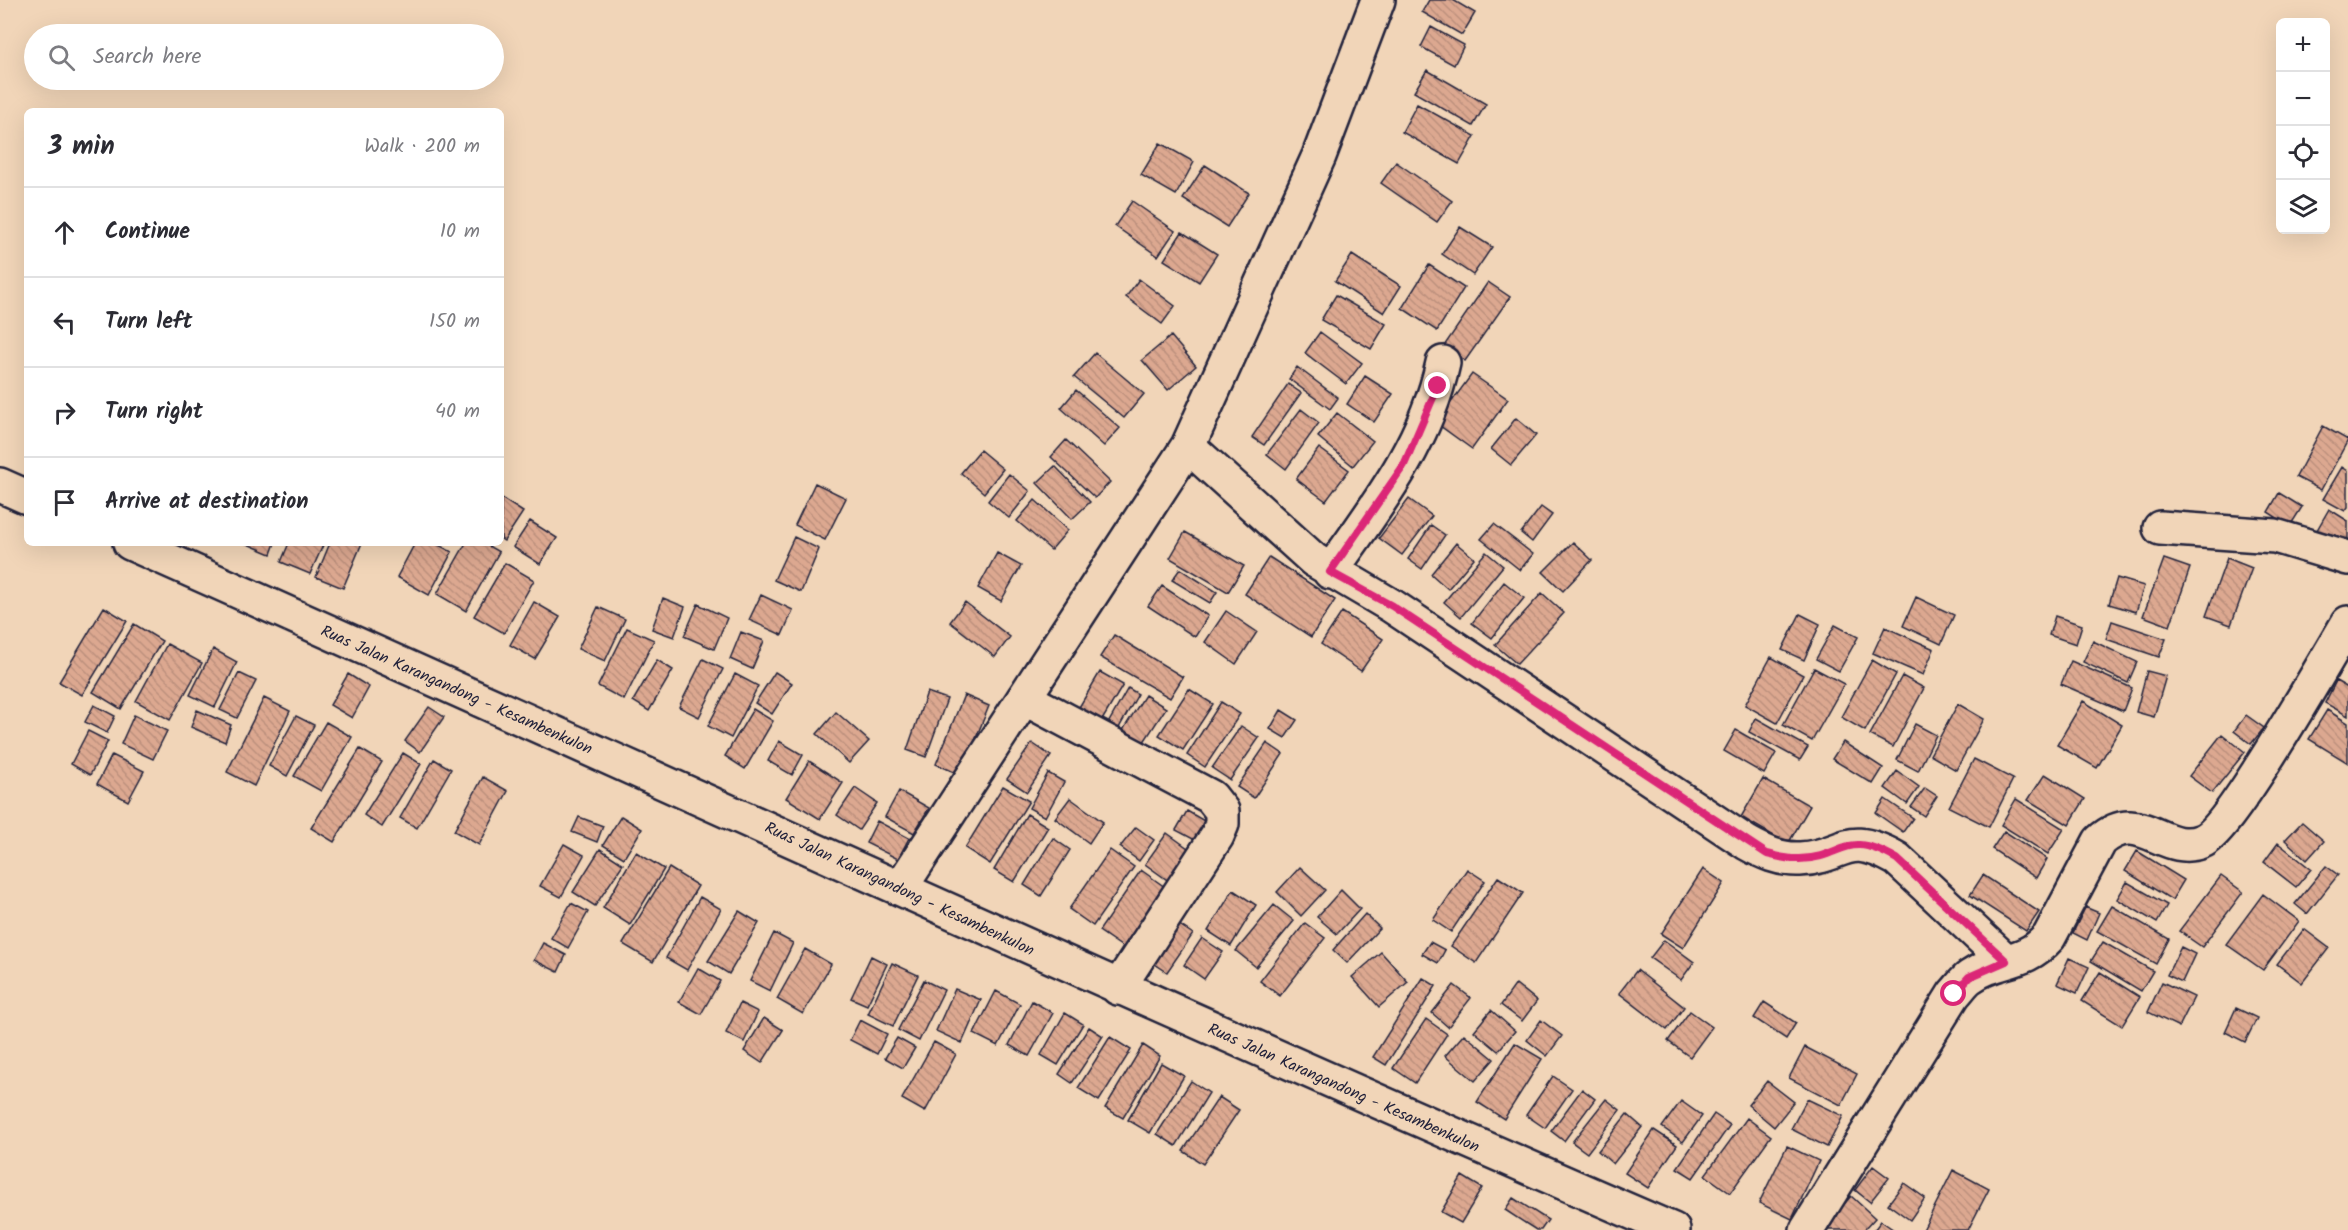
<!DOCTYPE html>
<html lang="en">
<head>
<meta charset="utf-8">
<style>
	:root { --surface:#fff; --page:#f2f2f3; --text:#2b2b33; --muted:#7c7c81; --line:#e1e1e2 }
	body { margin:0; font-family:Kalam,sans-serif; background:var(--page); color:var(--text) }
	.controls { position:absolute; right:18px; top:18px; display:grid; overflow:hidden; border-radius:9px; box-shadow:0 6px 24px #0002 }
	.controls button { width:54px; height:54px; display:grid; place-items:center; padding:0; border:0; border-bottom:2px solid var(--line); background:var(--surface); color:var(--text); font:30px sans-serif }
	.stop { position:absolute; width:18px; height:18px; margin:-14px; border:4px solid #db2777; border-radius:50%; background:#fff }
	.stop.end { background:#db2777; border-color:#fff; box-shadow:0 2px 6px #0008 }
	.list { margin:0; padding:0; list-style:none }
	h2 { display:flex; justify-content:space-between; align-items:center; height:78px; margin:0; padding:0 24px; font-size:26px }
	h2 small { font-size:20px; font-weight:400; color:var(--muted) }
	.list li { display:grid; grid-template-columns:39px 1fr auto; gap:18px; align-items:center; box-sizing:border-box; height:90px; padding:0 24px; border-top:2px solid var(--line) }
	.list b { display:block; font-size:22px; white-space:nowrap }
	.list em { font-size:20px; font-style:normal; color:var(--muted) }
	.icon { flex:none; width:33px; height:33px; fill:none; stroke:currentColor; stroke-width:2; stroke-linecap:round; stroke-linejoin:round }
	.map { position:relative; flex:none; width:2348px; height:1230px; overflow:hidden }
	.search { position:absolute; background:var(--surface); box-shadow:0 6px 24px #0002; left:24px; top:24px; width:480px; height:66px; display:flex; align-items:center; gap:15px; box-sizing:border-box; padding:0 21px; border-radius:33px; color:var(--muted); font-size:22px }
	.panel { position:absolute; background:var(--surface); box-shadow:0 6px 24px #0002; left:24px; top:108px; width:480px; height:438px; border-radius:9px }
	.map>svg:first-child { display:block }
</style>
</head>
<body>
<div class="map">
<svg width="2348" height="1230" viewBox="0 0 2348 1230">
	<defs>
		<pattern id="building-back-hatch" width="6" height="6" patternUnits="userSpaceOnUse" patternTransform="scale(1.5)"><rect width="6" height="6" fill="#dca890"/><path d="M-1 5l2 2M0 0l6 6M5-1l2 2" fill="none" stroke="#bc907d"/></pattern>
	</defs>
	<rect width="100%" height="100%" fill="#f1d5b8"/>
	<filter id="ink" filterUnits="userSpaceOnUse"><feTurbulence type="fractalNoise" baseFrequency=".0167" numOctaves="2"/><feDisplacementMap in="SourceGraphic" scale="12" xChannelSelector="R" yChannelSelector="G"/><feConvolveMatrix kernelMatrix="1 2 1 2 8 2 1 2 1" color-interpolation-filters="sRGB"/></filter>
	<g filter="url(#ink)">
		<!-- building -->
		<path fill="url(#building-back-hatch)" stroke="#22223b" stroke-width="1.5" d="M1429,0H1453L1475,13L1462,35L1422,12Z
			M1431,27L1464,45L1454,65L1421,47Z
			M1427,70L1486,104L1473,126L1414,92Z
			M1417,104L1475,136L1459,164L1402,132Z
			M1160,143L1194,162L1176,195L1141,175Z
			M1396,162L1452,201L1437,222L1381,183Z
			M1205,165L1249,193L1227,227L1183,199Z
			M1132,201L1175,231L1158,256L1115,226Z
			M1460,227L1492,247L1473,275L1442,254Z
			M1182,232L1217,254L1199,282L1164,260Z
			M1352,255L1401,286L1384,313L1335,281Z
			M1429,265L1464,288L1437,331L1402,308Z
			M1139,279L1175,306L1162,324L1126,297Z
			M1488,282L1510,297L1465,361L1444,346Z
			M1336,295L1386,324L1371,349L1321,320Z
			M1320,332L1362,363L1346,384L1305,353Z
			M1171,336L1196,366L1168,390L1142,360Z
			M1095,353L1144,394L1124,418L1074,377Z
			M1297,367L1338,398L1330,409L1289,379Z
			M1472,374L1508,399L1472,449L1436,423Z
			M1365,376L1393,394L1374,422L1347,404Z
			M1288,384L1301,393L1264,445L1252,437Z
			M1076,390L1120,428L1104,446L1061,408Z
			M1301,409L1319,423L1286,469L1267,454Z
			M1337,413L1373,441L1353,466L1318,437Z
			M1516,418L1536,435L1511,465L1491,449Z
			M2323,426L2348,440L2321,490L2296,477Z
			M1066,440L1110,482L1095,498L1051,457Z
			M1319,448L1349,470L1326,501L1296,479Z
			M980,450L1003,469L984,493L961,473Z
			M1055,466L1090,502L1072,519L1037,483Z
			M2342,467L2348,471V507L2345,511L2323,499Z
			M1009,474L1030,491L1009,518L988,501Z
			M815,483L846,498L825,540L795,525Z
			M2279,493L2302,507L2290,526L2268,512Z
			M501,498L523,512L504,541L501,539Z
			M1409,499L1432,516L1402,555L1379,538Z
			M1035,500L1068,530L1051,550L1017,521Z
			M1541,507L1552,515L1532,542L1521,533Z
			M2329,509L2348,521V548L2317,530Z
			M530,521L557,538L540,564L513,547Z
			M1494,524L1533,554L1520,570L1481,539Z
			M1431,525L1445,535L1422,569L1408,559Z
			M1185,532L1244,566L1228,592L1170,558Z
			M794,537L819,549L801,592L774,580Z
			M1573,542L1592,560L1563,591L1543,572Z
			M245,543H275L271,554Z
			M289,543H324L310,574L281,562Z
			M330,543H362L343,588L316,577Z
			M415,543H435L452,552L429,595L397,577Z
			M466,543H483L499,552L466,611L437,594Z
			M1456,543L1474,558L1448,589L1431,574Z
			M1486,552L1503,566L1461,617L1444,602Z
			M997,553L1021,566L1001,601L978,588Z
			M1269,557L1335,600L1311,637L1245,594Z
			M2227,558L2252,568L2231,625L2206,616Z
			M2164,559L2190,568L2170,626L2143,616Z
			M505,563L534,580L504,633L474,616Z
			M1180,569L1217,592L1210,603L1172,580Z
			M2117,578L2144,586L2136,612L2109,604Z
			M1504,582L1524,598L1492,638L1472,623Z
			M1162,586L1208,616L1195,637L1148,606Z
			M1542,593L1564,613L1517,664L1495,645Z
			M761,595L793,610L782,635L749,620Z
			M1916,597L1954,615L1941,644L1903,626Z
			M663,598L685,607L674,637L652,629Z
			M534,602L560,617L535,659L510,645Z
			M965,602L1010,637L995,657L950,622Z
			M698,604L727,618L714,649L684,636Z
			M104,607L127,621L82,695L59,682Z
			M598,607L625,619L605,661L578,649Z
			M1226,611L1257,632L1236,664L1205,642Z
			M1342,612L1383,639L1361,671L1321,644Z
			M1800,614L1820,624L1804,660L1782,650Z
			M2055,616L2082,625L2076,644L2049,635Z
			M2112,621L2166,639L2159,657L2106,639Z
			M134,624L162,641L121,709L93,692Z
			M1835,625L1858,637L1839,671L1816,659Z
			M1885,627L1934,649L1923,675L1873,653Z
			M627,628L654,640L624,700L598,686Z
			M741,632L764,641L752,669L730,659Z
			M1114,635L1183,677L1170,698L1100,657Z
			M2093,641L2137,662L2128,683L2083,662Z
			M167,644L202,663L170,720L136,701Z
			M213,649L237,662L215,707L190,695Z
			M1771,657L1803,675L1777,723L1745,705Z
			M703,659L723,669L699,717L679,707Z
			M657,660L673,670L649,711L633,701Z
			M1872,660L1896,674L1865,731L1841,717Z
			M2071,661L2132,688L2123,711L2061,684Z
			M1814,668L1844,684L1812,741L1783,725Z
			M2147,671L2166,676L2154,717L2136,712Z
			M775,672L792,683L772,714L755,703Z
			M1100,672L1123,685L1101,722L1078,709Z
			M239,673L256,681L237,718L220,710Z
			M348,674L369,687L352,718L330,705Z
			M735,674L758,686L731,738L708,726Z
			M1902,676L1924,688L1893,747L1870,735Z
			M2336,681L2348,688V716L2325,703Z
			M1128,688L1138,694L1115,735L1105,729Z
			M1189,689L1213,704L1183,750L1159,735Z
			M927,692L947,699L926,757L907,750Z
			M964,695L989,706L961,775L936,764Z
			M1145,695L1166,708L1138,751L1118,738Z
			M264,698L290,711L254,786L227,772Z
			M2083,701L2122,725L2097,768L2057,745Z
			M1221,702L1240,714L1205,767L1187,755Z
			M1958,704L1984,719L1956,770L1930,755Z
			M94,705L115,716L107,733L85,722Z
			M429,707L444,717L420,752L405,741Z
			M753,709L773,721L745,769L725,756Z
			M197,710L231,725L225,742L191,727Z
			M1281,710L1297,720L1285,738L1270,729Z
			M2327,710L2348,723V763L2309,739Z
			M836,712L869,741L849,763L817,734Z
			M134,715L167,731L153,759L121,744Z
			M2246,715L2264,728L2251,744L2234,731Z
			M296,716L314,725L287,776L269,766Z
			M1756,718L1808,747L1800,760L1749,732Z
			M326,722L352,737L321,791L294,776Z
			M1915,724L1936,735L1918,771L1897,760Z
			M1241,726L1259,738L1230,780L1212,768Z
			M1736,730L1776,753L1764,774L1724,751Z
			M88,731L108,741L90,775L71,764Z
			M2222,734L2245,752L2212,793L2189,776Z
			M779,741L803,755L792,775L768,761Z
			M1843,742L1883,768L1873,784L1832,759Z
			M1032,743L1051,756L1027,792L1007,779Z
			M1267,743L1283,754L1254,798L1237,787Z
			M360,749L382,762L334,842L311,828Z
			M403,753L421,764L382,827L364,815Z
			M112,755L144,771L128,801L97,784Z
			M434,759L451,769L417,828L400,818Z
			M1974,759L2013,779L1989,827L1949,807Z
			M809,761L843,783L820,819L786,798Z
			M1897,771L1919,787L1907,804L1885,788Z
			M1048,773L1064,782L1045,817L1029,808Z
			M2045,774L2085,799L2069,825L2028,800Z
			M483,777L508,791L479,845L454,831Z
			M1763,779L1810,806L1788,844L1741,817Z
			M1003,786L1029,801L990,864L965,848Z
			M855,788L877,803L859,830L837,815Z
			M1925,788L1937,796L1924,816L1911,807Z
			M899,791L929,808L914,833L885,817Z
			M1070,798L1103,822L1089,843L1055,818Z
			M1885,799L1913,818L1903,832L1876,813Z
			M2016,799L2064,829L2048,854L2001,825Z
			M1187,811L1206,822L1195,840L1176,830Z
			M1027,814L1048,827L1014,882L994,870Z
			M621,816L642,829L624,858L603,845Z
			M579,817L603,826L597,842L572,832Z
			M877,821L909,838L898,859L866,843Z
			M2302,822L2324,841L2307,860L2285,840Z
			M1136,827L1154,840L1139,861L1120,847Z
			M2004,831L2047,859L2036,878L1992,849Z
			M1167,833L1192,851L1170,882L1145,864Z
			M1053,838L1070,850L1041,896L1024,885Z
			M2278,843L2311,869L2296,887L2264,862Z
			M564,844L584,855L561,897L540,886Z
			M600,849L623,864L595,906L573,892Z
			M1110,850L1134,867L1093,926L1069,909Z
			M2137,851L2184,880L2172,900L2125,871Z
			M636,852L664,869L630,925L603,908Z
			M2326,866L2338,875L2307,914L2295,904Z
			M1300,867L1325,890L1301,916L1277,892Z
			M669,868L698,886L653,962L623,944Z
			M1467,869L1485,881L1451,932L1433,920Z
			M1703,869L1724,883L1683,948L1661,934Z
			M1141,870L1169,890L1127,950L1099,931Z
			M1983,875L2039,912L2026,931L1970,895Z
			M2221,876L2243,892L2202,947L2179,931Z
			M1498,877L1523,893L1476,963L1451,946Z
			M2127,882L2167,905L2157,923L2117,899Z
			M1233,890L1256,905L1231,946L1208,931Z
			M1341,890L1360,909L1337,934L1317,917Z
			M2263,894L2299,921L2263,970L2226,944Z
			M700,897L721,909L687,970L666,958Z
			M571,903L588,912L568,948L551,938Z
			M1274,905L1294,921L1256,967L1236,951Z
			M2112,906L2169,939L2156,964L2097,931Z
			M2085,907L2099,913L2087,940L2073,933Z
			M739,911L759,923L729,974L708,961Z
			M1365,914L1380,928L1347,963L1333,950Z
			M1305,923L1325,938L1280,996L1260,981Z
			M1178,924L1193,934L1167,972L1152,962Z
			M2304,929L2329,948L2302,983L2277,964Z
			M774,933L793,943L770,991L750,981Z
			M1202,938L1223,952L1204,979L1184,965Z
			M1664,940L1694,962L1681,980L1650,958Z
			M1430,942L1445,950L1438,963L1422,954Z
			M2103,942L2153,971L2141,991L2091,961Z
			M543,943L566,955L558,972L534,960Z
			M2181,947L2195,954L2182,982L2167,975Z
			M805,949L831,964L803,1014L777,999Z
			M1381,952L1408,982L1379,1007L1352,977Z
			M871,956L887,964L867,1005L851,998Z
			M2069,958L2089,967L2077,993L2057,984Z
			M892,963L918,975L893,1026L868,1014Z
			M698,968L720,981L701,1014L679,1002Z
			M1637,970L1684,1007L1667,1030L1619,993Z
			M2100,972L2140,997L2122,1026L2082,1001Z
			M1423,978L1436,986L1386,1065L1373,1057Z
			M924,980L944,990L919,1041L898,1030Z
			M2162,982L2194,997L2179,1027L2148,1012Z
			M1516,984L1537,1001L1522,1021L1501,1005Z
			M1454,985L1471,998L1448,1027L1432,1013Z
			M955,989L981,1000L962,1043L936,1031Z
			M996,991L1020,1004L998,1046L974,1034Z
			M1032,1001L1053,1013L1029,1056L1009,1045Z
			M1764,1002L1796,1023L1786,1039L1754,1018Z
			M740,1003L758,1012L744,1042L726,1033Z
			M2236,1008L2257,1018L2245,1042L2225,1032Z
			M1491,1010L1515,1031L1498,1051L1474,1031Z
			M1690,1011L1712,1027L1690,1057L1668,1041Z
			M1065,1013L1083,1024L1058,1065L1041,1055Z
			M764,1018L783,1030L762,1063L744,1051Z
			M1426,1019L1447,1034L1415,1083L1393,1068Z
			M860,1020L887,1034L877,1054L850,1040Z
			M1541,1020L1562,1036L1547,1056L1527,1040Z
			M1089,1027L1103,1036L1072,1083L1059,1074Z
			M1464,1034L1494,1059L1475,1081L1445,1056Z
			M1110,1037L1131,1050L1099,1101L1078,1088Z
			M897,1038L915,1048L903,1068L885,1058Z
			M934,1042L956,1054L925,1112L902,1099Z
			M1515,1043L1542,1059L1504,1119L1477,1102Z
			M1143,1045L1160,1056L1123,1118L1105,1108Z
			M1805,1047L1857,1074L1841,1105L1789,1078Z
			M1161,1063L1184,1076L1150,1133L1128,1120Z
			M1553,1076L1572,1089L1545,1128L1526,1115Z
			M1191,1081L1209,1093L1176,1146L1157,1134Z
			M1767,1081L1794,1102L1774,1127L1748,1105Z
			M1582,1089L1595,1099L1564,1141L1551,1131Z
			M1219,1097L1239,1110L1203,1164L1183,1151Z
			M1606,1099L1620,1110L1587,1153L1572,1142Z
			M1807,1099L1843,1116L1827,1147L1791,1129Z
			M1681,1101L1702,1116L1683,1142L1662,1127Z
			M1627,1114L1642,1127L1613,1164L1598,1151Z
			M1714,1114L1730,1125L1693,1178L1677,1168Z
			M1747,1118L1771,1136L1730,1193L1705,1175Z
			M1654,1130L1677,1145L1648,1188L1625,1173Z
			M1787,1146L1819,1161L1792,1219L1759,1203Z
			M1873,1166L1889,1178L1870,1202L1855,1190Z
			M1953,1170L1989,1189L1968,1230H1923Z
			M1462,1176L1482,1188L1461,1223L1441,1212Z
			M1904,1183L1925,1198L1910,1220L1888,1204Z
			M1851,1196L1875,1218L1864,1230H1822Z
			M1513,1198L1548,1220L1541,1230H1536L1505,1210Z
			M1881,1221L1894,1230H1874Z"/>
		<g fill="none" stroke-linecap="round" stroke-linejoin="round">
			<!-- minor casing -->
			<g stroke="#22223b" stroke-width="38">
				<path id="minor" d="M1188,446L1314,560L1392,606L1747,843C1763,852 1780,860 1800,859C1846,857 1844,829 1897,859L2006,961
					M2160,528L2275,536L2348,558
					M1330,572C1377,506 1426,443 1443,363
					M1024,698L1211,797L1222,811V824L1217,836L1118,988
					M901,887L1188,446L1319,156L1378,0
					M1807,1230L1954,994C1959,989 1964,981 1970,977C1998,957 2023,966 2049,937L2100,841C2140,805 2163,857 2202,841C2229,831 2327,658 2348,623"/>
			</g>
			<!-- major casing -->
			<g stroke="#22223b" stroke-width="38">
				<path id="major" d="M0,485L27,497
					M130,543C644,772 1156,1007 1673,1230"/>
			</g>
			<!-- minor -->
			<use href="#minor" stroke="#f1d5b8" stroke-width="33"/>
			<!-- major -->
			<use href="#major" stroke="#f1d5b8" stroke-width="33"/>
		</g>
	</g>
	<g fill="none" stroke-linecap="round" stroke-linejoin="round" filter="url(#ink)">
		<!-- route -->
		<path stroke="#db2777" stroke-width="8" d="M1438,386L1404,465L1330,572L1392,606L1767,854C1777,856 1788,860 1799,859C1846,858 1843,828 1897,859L2006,961L1969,977L1954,994"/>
	</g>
	<g text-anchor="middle" stroke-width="4.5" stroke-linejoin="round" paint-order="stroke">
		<!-- street labels -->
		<g font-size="16" fill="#22223b" stroke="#f1d5b8">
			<text transform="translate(457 689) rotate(24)" y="6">Ruas Jalan Karangandong - Kesambenkulon</text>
			<text transform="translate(900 888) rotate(25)" y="6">Ruas Jalan Karangandong - Kesambenkulon</text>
			<text transform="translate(1344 1087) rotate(24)" y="6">Ruas Jalan Karangandong - Kesambenkulon</text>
		</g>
	</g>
</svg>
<div class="controls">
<button>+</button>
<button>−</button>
<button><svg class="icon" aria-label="locate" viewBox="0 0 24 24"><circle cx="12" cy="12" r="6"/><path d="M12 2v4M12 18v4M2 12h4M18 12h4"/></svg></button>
<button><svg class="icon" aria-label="layers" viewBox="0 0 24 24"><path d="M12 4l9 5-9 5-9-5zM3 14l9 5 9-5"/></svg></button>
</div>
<div class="stop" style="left:1954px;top:994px"></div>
<div class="stop end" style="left:1438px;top:386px"></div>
<div class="search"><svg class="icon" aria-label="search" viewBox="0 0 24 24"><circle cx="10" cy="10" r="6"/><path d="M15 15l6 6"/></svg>Search here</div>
<section class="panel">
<h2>3 min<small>Walk · 200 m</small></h2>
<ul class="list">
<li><svg class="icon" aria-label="ahead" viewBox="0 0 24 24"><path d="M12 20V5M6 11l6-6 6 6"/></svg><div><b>Continue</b></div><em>10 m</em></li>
<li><svg class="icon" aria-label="left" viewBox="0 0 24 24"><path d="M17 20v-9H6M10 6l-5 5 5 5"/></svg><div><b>Turn left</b></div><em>150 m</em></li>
<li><svg class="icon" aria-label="right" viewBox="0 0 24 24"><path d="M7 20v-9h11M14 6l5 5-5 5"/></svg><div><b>Turn right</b></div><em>40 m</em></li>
<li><svg class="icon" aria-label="arrive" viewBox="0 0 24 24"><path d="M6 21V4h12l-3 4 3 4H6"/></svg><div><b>Arrive at destination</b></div></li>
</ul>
</section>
</div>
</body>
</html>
